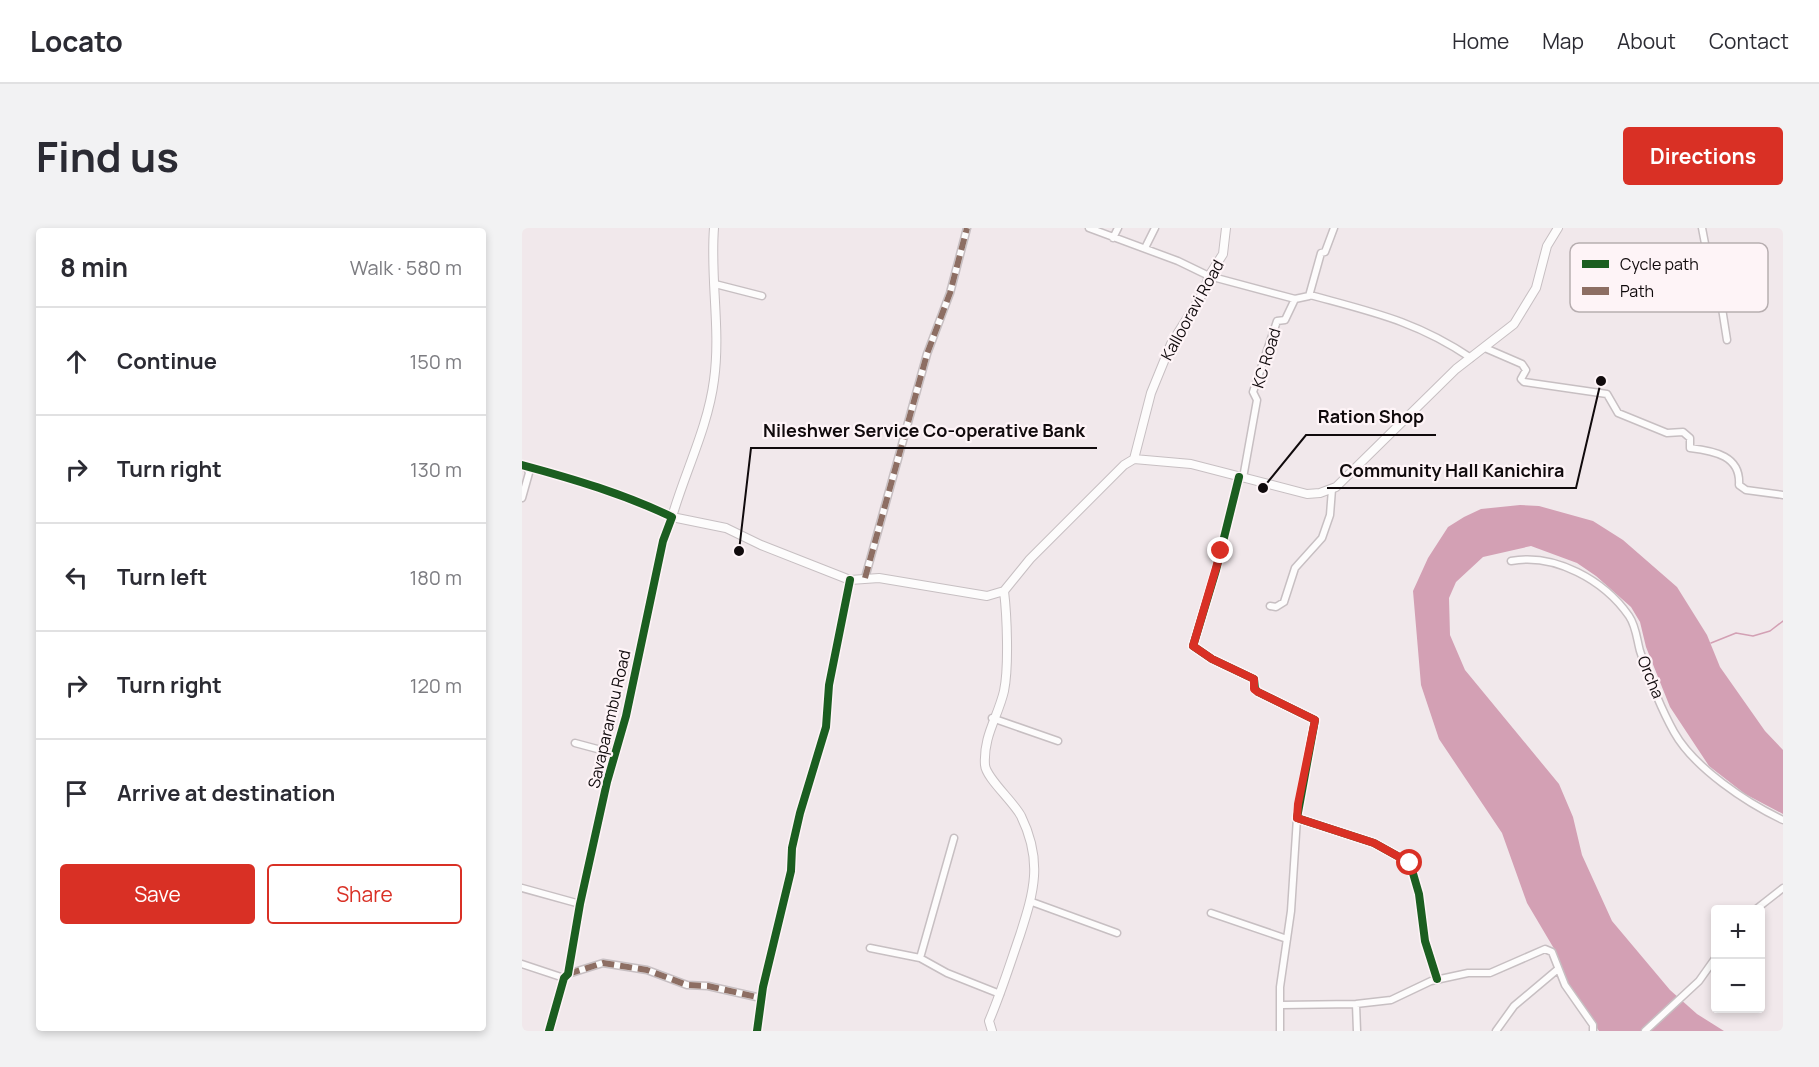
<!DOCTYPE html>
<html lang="en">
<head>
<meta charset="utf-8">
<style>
	:root { --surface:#fff; --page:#f2f2f3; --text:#2b2b33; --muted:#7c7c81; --line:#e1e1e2; --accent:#d93025 }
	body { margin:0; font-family:Manrope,sans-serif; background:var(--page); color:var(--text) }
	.controls { position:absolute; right:18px; bottom:18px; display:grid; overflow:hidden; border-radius:6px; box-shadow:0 3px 9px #0003 }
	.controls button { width:54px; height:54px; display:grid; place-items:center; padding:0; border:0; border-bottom:2px solid var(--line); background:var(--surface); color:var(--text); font:30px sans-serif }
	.stop { position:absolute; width:18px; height:18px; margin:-14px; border:4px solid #d93025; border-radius:50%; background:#fff }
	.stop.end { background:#d93025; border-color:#fff; box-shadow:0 2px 6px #0008 }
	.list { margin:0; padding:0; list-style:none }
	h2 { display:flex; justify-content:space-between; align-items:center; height:78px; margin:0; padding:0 24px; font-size:26px }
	h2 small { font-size:20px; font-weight:400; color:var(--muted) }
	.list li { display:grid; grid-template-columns:39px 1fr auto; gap:18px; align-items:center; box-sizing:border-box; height:108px; padding:0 24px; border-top:2px solid var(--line) }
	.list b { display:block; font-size:22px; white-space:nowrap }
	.list em { font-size:20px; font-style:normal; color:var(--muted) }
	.actions { display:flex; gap:12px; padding:18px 24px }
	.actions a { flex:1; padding:14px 0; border:2px solid var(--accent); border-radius:6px; text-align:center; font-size:21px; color:var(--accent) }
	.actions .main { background:var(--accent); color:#fff }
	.icon { flex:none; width:33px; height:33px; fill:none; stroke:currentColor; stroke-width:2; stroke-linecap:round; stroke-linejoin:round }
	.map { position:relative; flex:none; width:1261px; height:803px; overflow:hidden; border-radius:6px }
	header { display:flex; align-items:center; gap:36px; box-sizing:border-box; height:84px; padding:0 30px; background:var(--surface); border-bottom:2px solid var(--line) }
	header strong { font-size:28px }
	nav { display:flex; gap:33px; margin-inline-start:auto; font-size:21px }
	.intro { display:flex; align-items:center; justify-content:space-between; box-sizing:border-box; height:144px; padding:0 36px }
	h1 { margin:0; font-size:42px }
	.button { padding:15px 27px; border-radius:6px; background:var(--accent); color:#fff; font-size:21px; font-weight:700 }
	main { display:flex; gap:36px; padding:0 36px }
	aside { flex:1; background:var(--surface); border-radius:6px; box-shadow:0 3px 9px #0003 }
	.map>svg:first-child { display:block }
</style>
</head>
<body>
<header>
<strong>Locato</strong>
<nav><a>Home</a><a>Map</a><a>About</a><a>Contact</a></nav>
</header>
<div class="intro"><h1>Find us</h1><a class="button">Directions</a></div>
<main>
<aside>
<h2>8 min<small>Walk · 580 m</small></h2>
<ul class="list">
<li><svg class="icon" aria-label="ahead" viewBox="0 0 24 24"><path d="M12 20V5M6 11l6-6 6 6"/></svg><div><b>Continue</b></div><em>150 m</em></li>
<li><svg class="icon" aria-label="right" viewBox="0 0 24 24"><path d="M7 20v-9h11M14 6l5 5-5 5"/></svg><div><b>Turn right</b></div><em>130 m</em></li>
<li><svg class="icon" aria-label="left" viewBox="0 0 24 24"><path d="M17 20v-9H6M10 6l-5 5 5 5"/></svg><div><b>Turn left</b></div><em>180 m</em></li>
<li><svg class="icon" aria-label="right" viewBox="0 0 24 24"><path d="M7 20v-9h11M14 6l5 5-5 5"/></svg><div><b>Turn right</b></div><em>120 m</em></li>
<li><svg class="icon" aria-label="arrive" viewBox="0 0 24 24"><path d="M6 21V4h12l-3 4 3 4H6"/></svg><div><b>Arrive at destination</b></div></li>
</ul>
<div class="actions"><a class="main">Save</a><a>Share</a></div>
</aside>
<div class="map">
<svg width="1261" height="803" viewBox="0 0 1261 803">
	<rect width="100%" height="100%" fill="#f1e8eb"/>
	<!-- water -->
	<path fill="#d3a0b4" d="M998,277L1017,278L1071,293L1101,312L1155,359L1185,407L1198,439L1243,503L1261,522V586L1223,566L1187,538L1148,479L1124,419L1118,394L1109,379L1074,348L1055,335L1009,318L961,329L934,354L927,370L928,407L943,442L1037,556L1051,589L1060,627L1090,693L1148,762L1175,786L1202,803H1077L1047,759L1034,724L1005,675L980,605L917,511L899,457L891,363L906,330L926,299L942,289L959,281Z"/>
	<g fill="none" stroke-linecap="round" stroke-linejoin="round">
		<!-- stream -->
		<path stroke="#d3a0b4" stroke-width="1.5" d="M1189,415L1214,405L1231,408L1248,403L1261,393"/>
		<!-- minor casing -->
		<g stroke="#c7bfc2" stroke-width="9">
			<path id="minor" d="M567,0L656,33L687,48L773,71
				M1180,0L1185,26L1196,55L1205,112
				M591,10L596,0
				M623,20L633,0
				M193,56L240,68
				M788,67C850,84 894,93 949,130
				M963,120L1000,136L1004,142L999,151L1002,154L1085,166L1096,185L1145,205L1161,204L1168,210V220C1193,223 1219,228 1217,257L1224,262L1261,267
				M0,237C52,251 102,266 150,289L141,313L104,488L85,554L58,676L46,746L42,750L27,803
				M717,249L694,342L671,418L690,431L732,451L733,461L736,464L793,492L775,590L852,615L888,635L897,666L903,713L915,751
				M721,250L735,172L731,164L755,93L763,92L773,71L787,68L799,25L803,24L812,0
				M0,270L7,245L5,239
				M989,333C1033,325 1082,352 1107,388C1114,398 1115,412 1118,423C1127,450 1138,479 1152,504C1172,540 1225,575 1261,592
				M343,350L405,126L428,65L445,0
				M748,378L754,379L762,374L773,340L800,310L808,287L810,261
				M470,490L536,513
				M53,515L94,526
				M0,660L58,676
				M510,674L595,705
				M1233,682L1261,660
				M689,685L765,711
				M348,720L398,730L425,745L478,766
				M398,730L432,610
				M0,736L42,750
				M46,746L81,735L125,742L165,757L186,758L239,770
				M834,776L835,803
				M759,777L834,776L869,772L909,753L946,745H968L1023,721L1030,724L1043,757L1071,797V803
				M235,803L241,759L269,643L270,620L278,585L304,499L307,457L328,352
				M758,803V759L769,683L775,590
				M974,803L992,778L1036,741
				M1123,803L1177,753L1194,729"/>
		</g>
		<!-- major casing -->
		<g stroke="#c7bfc2" stroke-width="10">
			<path id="major" d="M192,0C188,51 199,101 192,152C186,199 163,244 150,289L204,300L239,317L328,352L357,350L465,368L482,363L508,331L602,237L612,231
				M612,231L669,236L785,266L798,265L814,259L934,141L992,96L1014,60L1025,18L1036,0
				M612,231L629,165L649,116L681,65L687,48L701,26L704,0
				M470,803L467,793C479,765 488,736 498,707C512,664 521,633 499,588C491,573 464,550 463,537C461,508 476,489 482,463C487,439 485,388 482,363"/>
		</g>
		<!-- minor -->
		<use href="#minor" stroke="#fdfcfc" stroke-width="6"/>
		<!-- major -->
		<use href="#major" stroke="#fdfcfc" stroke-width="8"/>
		<!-- quiet -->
		<path stroke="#8d6e63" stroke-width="6" stroke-dasharray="12 6" stroke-linecap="butt" d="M343,350L405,126L428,65L445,0
			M46,746L81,735L125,742L165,757L186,758L239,770"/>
		<!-- cycleway casing -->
		<g stroke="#fef4f7" stroke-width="11">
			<path id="cycleway" d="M0,237C52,251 102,266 150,289L141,313L104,488L85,554L58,676L46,746L42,750L27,803
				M717,249L694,342L671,418L690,431L732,451L733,461L736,464L793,492L775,590L852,615L888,635L897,666L903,713L915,751
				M235,803L241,759L269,643L270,620L278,585L304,499L307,457L328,352"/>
		</g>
		<!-- cycleway -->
		<use href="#cycleway" stroke="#1b5e20" stroke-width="8"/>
	</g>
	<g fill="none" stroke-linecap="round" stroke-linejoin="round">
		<!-- route -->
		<path stroke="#d93025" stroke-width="8" d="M699,323L671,418L690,431L732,451V461L736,464L793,492L776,576L775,590L852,615L888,635"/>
	</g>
	<g text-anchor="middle" stroke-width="4.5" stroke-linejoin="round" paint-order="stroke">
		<!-- street labels -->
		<g font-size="16" fill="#100a0c" stroke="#fef4f7">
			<text transform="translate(670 82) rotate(-61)" y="6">Kallooravi Road</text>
			<text transform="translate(744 130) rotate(-73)" y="6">KC Road</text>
			<text transform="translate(1129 449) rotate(68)" y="6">Orcha</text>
			<text transform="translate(87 491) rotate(-77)" y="6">Savaparambu Road</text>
		</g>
	</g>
	<!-- legend -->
	<rect x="1048" y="15" width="198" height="69" rx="9" fill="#fef4f7" stroke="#b7aeb0" stroke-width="1.5"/>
	<rect x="1060" y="32" width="27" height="8" fill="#1b5e20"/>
	<rect x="1060" y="59" width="27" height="8" fill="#8d6e63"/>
	<g font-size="16" fill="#100a0c">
		<text x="1098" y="42">Cycle path</text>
		<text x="1098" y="69">Path</text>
	</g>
	<!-- callouts -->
	<path fill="none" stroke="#100a0c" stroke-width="2" d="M741 260L784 207H914M217 323L229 220H575M1079 153L1054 260H805"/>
	<g fill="#100a0c" stroke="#fef4f7" stroke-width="2">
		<circle cx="741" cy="260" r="6"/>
		<circle cx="217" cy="323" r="6"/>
		<circle cx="1079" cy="153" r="6"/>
	</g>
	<g font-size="18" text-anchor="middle" font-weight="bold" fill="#100a0c" stroke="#fef4f7" stroke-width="4.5" stroke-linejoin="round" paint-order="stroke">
		<text x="849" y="195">Ration Shop</text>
		<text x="402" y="209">Nileshwer Service Co-operative Bank</text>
		<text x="930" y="249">Community Hall Kanichira</text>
	</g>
</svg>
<div class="controls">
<button>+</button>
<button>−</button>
</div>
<div class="stop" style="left:888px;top:635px"></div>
<div class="stop end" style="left:699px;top:323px"></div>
</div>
</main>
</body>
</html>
